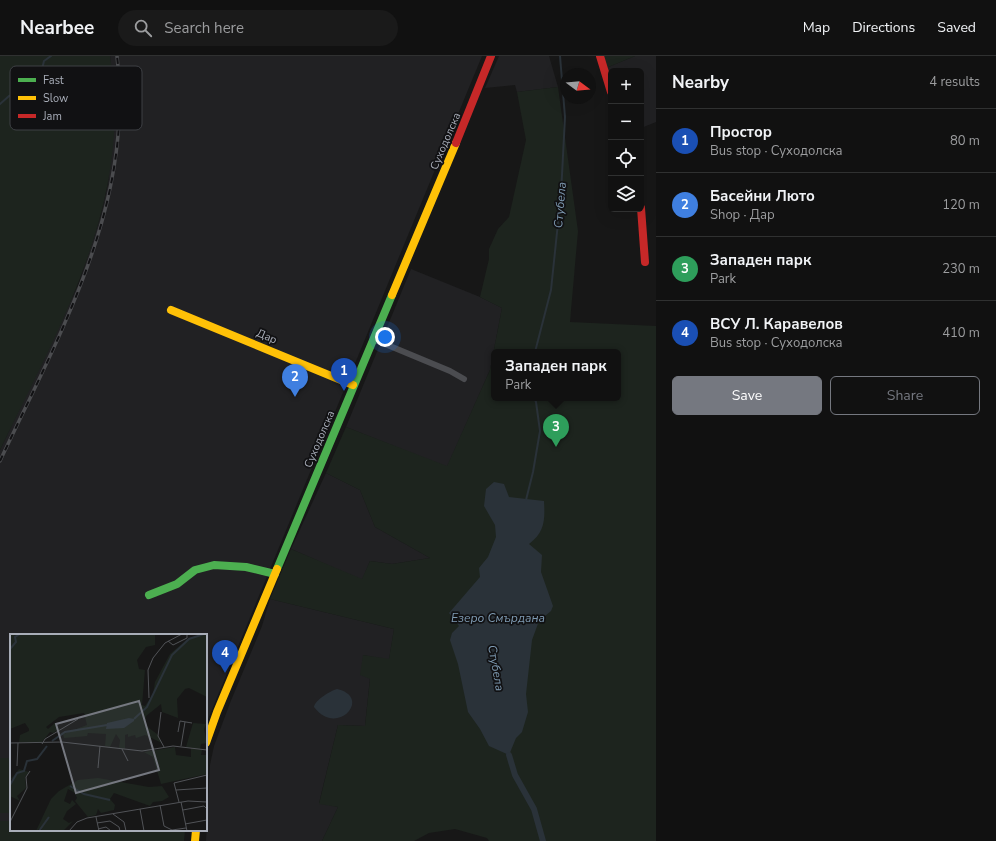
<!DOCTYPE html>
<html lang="en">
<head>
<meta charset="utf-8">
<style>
	:root { --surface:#111; --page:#1a1a1a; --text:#f1f3f6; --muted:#9c9d9f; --line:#303131; --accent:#757880 }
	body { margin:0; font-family:"Nunito Sans",sans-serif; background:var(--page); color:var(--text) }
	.controls { position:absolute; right:12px; top:12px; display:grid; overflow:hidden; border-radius:6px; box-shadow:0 4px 16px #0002 }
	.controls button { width:36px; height:36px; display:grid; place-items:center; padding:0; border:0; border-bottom:1px solid var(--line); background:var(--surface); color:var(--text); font:20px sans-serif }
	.compass { position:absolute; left:560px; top:12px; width:36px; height:36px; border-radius:50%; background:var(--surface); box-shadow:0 4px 16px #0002; rotate:106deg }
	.you { position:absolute; left:385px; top:281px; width:14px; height:14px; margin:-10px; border:3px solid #fff; border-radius:50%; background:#1a73e8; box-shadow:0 0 0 6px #1a73e833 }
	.badge { display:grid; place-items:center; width:26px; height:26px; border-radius:50%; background:var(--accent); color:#fff; font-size:13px; font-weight:700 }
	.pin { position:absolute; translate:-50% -33px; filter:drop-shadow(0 1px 2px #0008) }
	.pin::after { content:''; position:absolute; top:21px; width:14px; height:12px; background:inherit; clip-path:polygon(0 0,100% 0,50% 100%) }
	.popup { position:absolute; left:491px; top:293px; width:130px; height:52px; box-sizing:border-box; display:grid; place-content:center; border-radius:6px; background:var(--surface); filter:drop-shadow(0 1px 3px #0005); font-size:13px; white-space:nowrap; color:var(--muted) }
	.popup b { font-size:15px; color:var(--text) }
	.popup::after { content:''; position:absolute; left:50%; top:100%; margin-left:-8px; border:8px solid transparent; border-top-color:var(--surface) }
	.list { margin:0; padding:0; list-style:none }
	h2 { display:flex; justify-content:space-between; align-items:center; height:52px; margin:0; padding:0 16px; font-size:17px }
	h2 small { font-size:13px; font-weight:400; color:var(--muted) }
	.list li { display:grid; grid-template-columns:26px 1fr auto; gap:12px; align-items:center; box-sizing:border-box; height:64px; padding:0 16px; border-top:1px solid var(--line) }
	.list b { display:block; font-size:15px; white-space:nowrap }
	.list p { margin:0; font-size:13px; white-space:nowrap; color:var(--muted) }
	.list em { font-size:13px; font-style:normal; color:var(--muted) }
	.actions { display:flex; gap:8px; padding:12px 16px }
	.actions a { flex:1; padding:9px 0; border:1px solid var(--accent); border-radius:6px; text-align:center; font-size:14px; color:var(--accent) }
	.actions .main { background:var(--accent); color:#fff }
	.icon { flex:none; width:22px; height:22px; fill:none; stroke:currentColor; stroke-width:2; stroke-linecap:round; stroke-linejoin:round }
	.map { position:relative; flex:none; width:656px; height:785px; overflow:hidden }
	header { display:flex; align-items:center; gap:24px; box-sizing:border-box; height:56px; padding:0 20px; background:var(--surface); border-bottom:1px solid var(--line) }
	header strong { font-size:19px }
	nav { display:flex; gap:22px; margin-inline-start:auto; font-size:14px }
	.search { width:280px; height:36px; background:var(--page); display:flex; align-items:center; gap:10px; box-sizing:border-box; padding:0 14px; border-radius:22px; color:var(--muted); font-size:15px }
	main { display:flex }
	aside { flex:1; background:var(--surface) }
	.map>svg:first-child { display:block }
</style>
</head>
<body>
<header>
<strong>Nearbee</strong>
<div class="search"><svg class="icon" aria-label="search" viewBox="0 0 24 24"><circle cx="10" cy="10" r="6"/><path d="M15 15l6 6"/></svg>Search here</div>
<nav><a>Map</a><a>Directions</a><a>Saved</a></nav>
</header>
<main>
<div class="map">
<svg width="656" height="785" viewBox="0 0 656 785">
	<rect width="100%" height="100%" fill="#171717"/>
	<!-- built -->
	<path fill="#212123" d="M110,0H482L206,668V579H11V765H0V394L79,227L101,159L108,128L114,50Z
		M499,0H549L558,31L517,36L515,29L485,32Z
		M635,0H656V66L641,72V15H611V30L606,12Z
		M411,213L480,241L502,252L490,314L447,411L346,371Z
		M326,417L360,434L375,471L430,502L392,508L370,505L362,524L291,493Z
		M270,543L394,573L389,604L363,599L370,622L365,670L338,669L319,747L338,751L322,785H206L210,709L214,690L230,647L262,570Z"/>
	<!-- green -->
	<path fill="#1d241e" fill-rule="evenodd" d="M0,0H110C134,144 60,270 0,394Z
		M603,0H635L606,12Z
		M558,31L578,175L570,266L656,270V785H489L487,782L455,773L429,777L414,785H322L338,751L319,748L338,669L365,670L370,623L360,619L363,599L389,603L394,573L270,543L291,493L362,523L370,505L392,508L430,502L375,471L360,434L326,417L346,371L447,410L490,314L502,252L480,241L489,203V193L498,173L509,161L526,84L517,36ZM494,296H618V342H494Z
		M0,702H11V757H0Z
		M0,765H11V774H185L184,785H0Z"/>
	<!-- water -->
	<path fill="#2a3239" d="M494,426L504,428L509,441L544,445C545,464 545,476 529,488L542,499L541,516L553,550L551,555L539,565L532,584L526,638L528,656L522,676L516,682L509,699L489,690L480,673L468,656L458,608L450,584L452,577L459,570L449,557L480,521L479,512L488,501L496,481L495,469L484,450L486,433Z
		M337,633C373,641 337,682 314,651C315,644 330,635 337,633Z"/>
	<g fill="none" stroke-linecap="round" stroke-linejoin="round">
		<!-- stream -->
		<path stroke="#2a3239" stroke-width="2" d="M0,48L9,40L20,36L24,29L41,17L44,5L51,0
			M535,296L551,234L561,138L565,61L560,0
			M526,444L533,416L540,375L536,346L534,342"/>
		<!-- canal -->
		<path stroke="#2a3239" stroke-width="6" d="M509,699L515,719L534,753L543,785"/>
		<!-- street -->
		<path stroke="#4b4c50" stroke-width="6" d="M373,283L450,315L464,323"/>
		<!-- fast -->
		<path stroke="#4caf50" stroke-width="8" d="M277,513L392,239
			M149,539L177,528L195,514L214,509L246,511L275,518"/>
		<!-- slow -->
		<path stroke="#ffc107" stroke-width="8" d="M392,239L456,87
			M171,254L353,329
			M206,687L217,656L277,513
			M195,785L196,774"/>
		<!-- jam -->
		<path stroke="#c62828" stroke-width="8" d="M600,0L611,36
			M456,87L491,0
			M641,152L645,206"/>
		<!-- rail casing -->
		<g stroke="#4b4c4f" stroke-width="3.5">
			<path id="rail" d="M0,405C60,277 135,147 117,0"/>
		</g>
		<!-- rail -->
		<use href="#rail" stroke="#111113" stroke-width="2" stroke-dasharray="6" stroke-linecap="butt"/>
	</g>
	<g text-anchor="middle" stroke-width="3.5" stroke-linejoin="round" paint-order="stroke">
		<!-- street labels -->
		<g font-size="11" fill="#a8adb8" stroke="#111113">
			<text transform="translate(445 85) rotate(-67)" y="4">Суходолска</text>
			<text transform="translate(267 280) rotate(23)" y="4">Дар</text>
			<text transform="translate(319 383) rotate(-67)" y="4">Суходолска</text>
		</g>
		<!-- water labels -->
		<g font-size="12" font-style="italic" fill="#7f9bb3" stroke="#111113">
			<text transform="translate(560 149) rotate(-85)" y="4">Стубела</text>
			<text x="498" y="566">Езеро Смърдана</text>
			<text transform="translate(496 612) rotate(80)" y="4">Стубела</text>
		</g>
	</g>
	<!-- overview -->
	<g transform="translate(10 578)">
		<rect width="197" height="197" fill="#171717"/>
		<path d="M0,0H145V11L136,13L127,26L129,35L135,36L132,71L135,72L143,60L145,48L160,20L179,4L197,0V63L179,54L175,55L167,65L168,84L152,78L151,70L136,82L135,91L147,100L152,109L135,101L126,104L125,101L118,103V100L115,101V115L109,114L110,106L106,100L100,113L95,112L96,100L78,99L77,102L54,104L53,100L77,91L74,79L49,83L36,93L38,95L45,89L49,95L43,99L40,98L31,109L9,108L10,101L19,97V95L15,89L0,95ZM183,89L196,90L194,95L197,109L191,110L190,115L176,113ZM165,113L166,121L181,123V114L192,116L191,121H197V140L151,150L143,123L134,118ZM9,135L19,138L15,143L16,154L7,162L10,167L0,162V149L3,145H1ZM88,144L139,153L152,152L159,163L152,167L143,168L140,172L104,159L100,165L105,171L104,176L91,179L88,175L86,181L78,183L65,167L67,164L65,159L58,155L54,167L60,170L62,166L66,170L57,177L53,185L59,189L63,187L53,197H32L31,194L26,197L41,165L49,157L68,146Z" fill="#1d241e"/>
		<path d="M119,84L124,85V87L114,94L96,95L97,89Z" fill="#2a3239"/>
		<path fill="none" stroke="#2a3239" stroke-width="2" d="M0,15L6,8L5,3L10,0M124,85L137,73L162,21L179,5L194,0M42,107L55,98L97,91M0,151L7,139L14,137L17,127L27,125L37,112M60,152L74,160L100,166M29,197L39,183"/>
		<path fill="none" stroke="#515357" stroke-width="1" d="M158,7L163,11L177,4V0M139,64L138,36L143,24L155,9L172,0M151,78L148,102L154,113M168,98L170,87L182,89M0,109L52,108L132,117L163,112L197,116M32,110L35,105L68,85M171,112L175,88M112,115L118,127M7,132L8,109M88,134L90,112M166,156L197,154M169,168L164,149L197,141M171,168L177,197M150,171L154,192L162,196L176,194M130,175L134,197M173,176L194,172L197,175M103,180L114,188L116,197M86,183L89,197M0,188L17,154L16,143L20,137M87,189L100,187L109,193L110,197M175,190L197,186M88,195L96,193L101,197M59,197L67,188L77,184L178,167L197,168"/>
		<path fill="#757880" fill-opacity="0.15" stroke="#757880" stroke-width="2" d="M129,67L149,136L66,159L46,90Z"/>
		<rect width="197" height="197" fill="none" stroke="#a8adb8" stroke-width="2"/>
	</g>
	<!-- legend -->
	<rect x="10" y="10" width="132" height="64" rx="6" fill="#111113" stroke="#3e4045" stroke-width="1"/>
	<rect x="18" y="22" width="18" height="4" fill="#4caf50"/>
	<rect x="18" y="40" width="18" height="4" fill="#ffc107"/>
	<rect x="18" y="58" width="18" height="4" fill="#c62828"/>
	<g font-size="11" fill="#a8adb8">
		<text x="43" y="28">Fast</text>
		<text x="43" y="46">Slow</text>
		<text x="43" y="64">Jam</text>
	</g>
</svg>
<div class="controls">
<button>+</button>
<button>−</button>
<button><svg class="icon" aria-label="locate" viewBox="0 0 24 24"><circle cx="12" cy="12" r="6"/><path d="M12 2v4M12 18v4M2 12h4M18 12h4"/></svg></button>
<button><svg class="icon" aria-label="layers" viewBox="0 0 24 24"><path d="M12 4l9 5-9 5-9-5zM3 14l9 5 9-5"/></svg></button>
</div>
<svg class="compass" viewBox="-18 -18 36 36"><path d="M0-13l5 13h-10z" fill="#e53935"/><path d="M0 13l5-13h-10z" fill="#9c9d9f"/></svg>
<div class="you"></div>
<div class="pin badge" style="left:344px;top:335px;background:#1a4fb4">1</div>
<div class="pin badge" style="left:295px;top:341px;background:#3f7fe0">2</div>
<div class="pin badge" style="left:556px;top:391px;background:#2e9e5b">3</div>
<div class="popup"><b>Западен парк</b>Park</div>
<div class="pin badge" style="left:225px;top:617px;background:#1a4fb4">4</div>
</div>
<aside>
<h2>Nearby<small>4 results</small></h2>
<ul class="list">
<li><span class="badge" style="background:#1a4fb4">1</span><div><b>Простор</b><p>Bus stop · Суходолска</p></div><em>80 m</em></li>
<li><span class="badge" style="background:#3f7fe0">2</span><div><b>Басейни Люто</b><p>Shop · Дар</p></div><em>120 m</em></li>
<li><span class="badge" style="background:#2e9e5b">3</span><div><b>Западен парк</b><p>Park</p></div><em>230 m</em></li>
<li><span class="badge" style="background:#1a4fb4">4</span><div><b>ВСУ Л. Каравелов</b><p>Bus stop · Суходолска</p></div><em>410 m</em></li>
</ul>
<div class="actions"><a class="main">Save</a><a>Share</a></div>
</aside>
</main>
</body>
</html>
